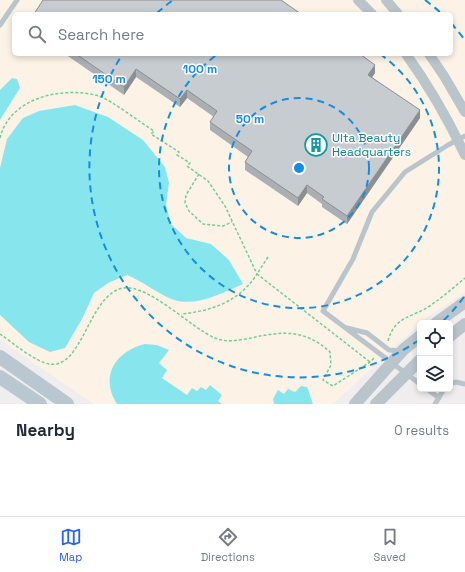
<!DOCTYPE html>
<html lang="en">
<head>
<meta charset="utf-8">
<style>
	:root { --surface:#fff; --page:#f2f2f3; --text:#1f2937; --muted:#747a83; --line:#e0e1e3; --accent:#2563eb }
	body { margin:0; font-family:"Space Grotesk",sans-serif; background:var(--page); color:var(--text) }
	.controls { position:absolute; right:12px; bottom:12px; display:grid; overflow:hidden; border-radius:6px; box-shadow:0 2px 6px #0003 }
	.controls button { width:36px; height:36px; display:grid; place-items:center; padding:0; border:0; border-bottom:1px solid var(--line); background:var(--surface); color:var(--text); font:20px sans-serif }
	.list { margin:0; padding:0; list-style:none }
	h2 { display:flex; justify-content:space-between; align-items:center; height:52px; margin:0; padding:0 16px; font-size:17px }
	h2 small { font-size:13px; font-weight:400; color:var(--muted) }
	.icon { flex:none; width:22px; height:22px; fill:none; stroke:currentColor; stroke-width:2; stroke-linecap:round; stroke-linejoin:round }
	.map { position:relative; flex:none; width:465px; height:404px; overflow:hidden }
	.search { position:absolute; background:var(--surface); box-shadow:0 2px 6px #0003; left:12px; right:12px; top:12px; height:44px; display:flex; align-items:center; gap:10px; box-sizing:border-box; padding:0 14px; border-radius:6px; color:var(--muted); font-size:15px }
	.sheet { height:112px; background:var(--surface) }
	nav { display:flex; justify-content:space-around; align-items:center; box-sizing:border-box; height:56px; border-top:1px solid var(--line); background:var(--surface); font-size:11px; color:var(--muted) }
	nav a { display:grid; justify-items:center; gap:2px }
	nav .on { color:var(--accent) }
	.map>svg:first-child { display:block }
</style>
</head>
<body>
<div class="map">
<svg width="465" height="404" viewBox="0 0 465 404">
	<rect width="100%" height="100%" fill="#f0edee"/>
	<!-- commercial -->
	<path fill="#fcf3e6" fill-rule="evenodd" d="M0,0H465V292L426,318L333,404H94L0,340ZM14,14H451V54H14Z"/>
	<!-- water -->
	<path fill="#87e6ed" d="M12,78L17,79L20,88L0,120V90Z
		M75,105L108,117L143,140L165,167L169,183L166,205L171,224L186,238L211,244L229,260L243,284C219,294 193,309 169,298C154,291 142,281 127,275L108,283L94,293L82,319L65,348L50,352L29,342L0,315V168L7,139L23,118L39,111Z
		M145,344L157,345L169,350L159,363L167,370L162,378L187,395L192,388L197,391L201,387L206,390L210,385L222,395L218,401L222,404H117C99,376 116,351 145,344Z
		M301,386L307,387L313,404H274L273,399L278,390L284,394L288,389L295,392Z"/>
	<g fill="none" stroke-linecap="round" stroke-linejoin="round">
		<!-- path -->
		<path stroke="#72ce94" stroke-width="1.5" stroke-dasharray="3 2" stroke-linecap="butt" d="M0,138C10,97 63,86 99,96C111,100 141,123 154,131L151,134L179,152L177,155L190,163L187,166L208,181L225,206L257,274C240,301 212,311 181,314
			M199,174L186,195L185,203L189,211L203,224L223,226L232,222
			M268,257L257,274L370,362
			M0,334C13,343 34,361 49,364C83,370 88,295 123,288C149,284 191,328 215,338C227,343 239,340 251,338C282,331 305,329 330,352L331,365L323,380L333,386L370,362L374,358
			M388,341C395,315 413,318 431,305C443,297 454,287 465,278"/>
		<!-- service -->
		<path stroke="#b9c5cb" stroke-width="5" d="M0,25L17,0
			M347,328L367,333L389,350L401,351
			M420,384L323,311L353,259L372,212L405,172L448,145L465,136
			M450,384L456,382L465,384
			M427,389L439,398
			M435,404L444,389"/>
		<!-- minor -->
		<path stroke="#b9c5cb" stroke-width="10" d="M358,0L372,14
			M386,0L398,14
			M406,54C429,86 448,119 465,155
			M429,54L444,76L465,112"/>
		<!-- tertiary -->
		<path stroke="#b9c5cb" stroke-width="12" d="M436,323L465,302
			M450,336L465,324
			M355,404L403,350L420,336
			M376,404L420,360"/>
		<!-- secondary -->
		<path stroke="#b9c7d0" stroke-width="14" d="M0,357L67,404
			M0,377L40,404"/>
	</g>
	<!-- wall -->
	<path fill="#abafb4" d="M65,54H360L375,73L372,77L420,118L347,224L322,207V204L307,193L298,206L245,170V162L248,157L210,130V122L214,117L187,98L180,107L136,77L124,95Z"/>
	<!-- shaded-wall -->
	<path fill="#8b8f92" d="M375,65V73L368,83V75Z
		M136,69V77L124,95V87Z
		M187,90V98L180,107V99Z
		M420,110V118L347,224V216Z
		M307,185V193L298,206V198Z"/>
	<!-- building -->
	<path fill="#c7ccd1" stroke="#8b8f92" d="M43,0H281L301,14H34Z
		M76,54H360L375,65L368,75L420,110L347,216L322,199L324,197L307,185L298,198L245,162L252,151L210,122L217,111L187,90L180,99L136,69L124,87Z"/>
	<!-- distance rings -->
	<g fill="none" stroke="#158ce3" stroke-width="2" stroke-dasharray="7 5">
		<circle cx="299" cy="168" r="70"/>
		<path d="M380 54A140 140 0 1 1 218 54"/>
		<path d="M464 297A210 210 0 0 1 441 323M419 340A210 210 0 0 1 122 55M157 13A210 210 0 0 1 173 0M425 0A210 210 0 0 1 441 13M451 23A210 210 0 0 1 464 39"/>
	</g>
	<!-- icons -->
	<defs>
		<g id="building-ring" transform="scale(1.15)"><circle r="9.5" fill="#fff" stroke="#0f9aa8" stroke-width="1.5"/><path d="M-4-6H4V6H1V3H-1V6H-4ZM-2.5-4.3h1.7v1.8h-1.7ZM.8-4.3h1.7v1.8H.8ZM-2.5-1h1.7V.8h-1.7ZM.8-1h1.7V.8H.8Z" fill="#0f9aa8"/></g>
	</defs>
	<g fill-rule="evenodd">
		<use href="#building-ring" x="316" y="145"/>
	</g>
	<g text-anchor="middle" stroke-width="3" stroke-linejoin="round" paint-order="stroke">
		<!-- culture labels -->
		<g font-size="12" fill="#0d838f" stroke="#fff" text-anchor="start">
			<text x="332" y="142">Ulta Beauty<tspan x="332" dy="14">Headquarters</tspan></text>
		</g>
	</g>
	<circle cx="299" cy="168" r="6" fill="#158ce3" stroke="#fff" stroke-width="2"/>
	<g font-size="12" text-anchor="middle" font-weight="bold" fill="#158ce3" stroke="#fff" stroke-width="3" stroke-linejoin="round" paint-order="stroke">
		<text x="200" y="73">100 m</text>
		<text x="109" y="83">150 m</text>
		<text x="250" y="123">50 m</text>
	</g>
</svg>
<div class="controls">
<button><svg class="icon" aria-label="locate" viewBox="0 0 24 24"><circle cx="12" cy="12" r="6"/><path d="M12 2v4M12 18v4M2 12h4M18 12h4"/></svg></button>
<button><svg class="icon" aria-label="layers" viewBox="0 0 24 24"><path d="M12 4l9 5-9 5-9-5zM3 14l9 5 9-5"/></svg></button>
</div>
<div class="search"><svg class="icon" aria-label="search" viewBox="0 0 24 24"><circle cx="10" cy="10" r="6"/><path d="M15 15l6 6"/></svg>Search here</div>
</div>
<section class="sheet">
<h2>Nearby<small>0 results</small></h2>
<ul class="list">
</ul>
</section>
<nav>
<a class="on"><svg class="icon" aria-label="map" viewBox="0 0 24 24"><path d="M3 6l6-2 6 2 6-2v14l-6 2-6-2-6 2zM9 4v14M15 6v14"/></svg>Map</a>
<a><svg class="icon" aria-label="directions" viewBox="0 0 24 24"><path d="M12 3l9 9-9 9-9-9zM9 14v-3h6M13 9l2 2-2 2"/></svg>Directions</a>
<a><svg class="icon" aria-label="saved" viewBox="0 0 24 24"><path d="M7 4h10v16l-5-4-5 4z"/></svg>Saved</a>
</nav>
</body>
</html>
